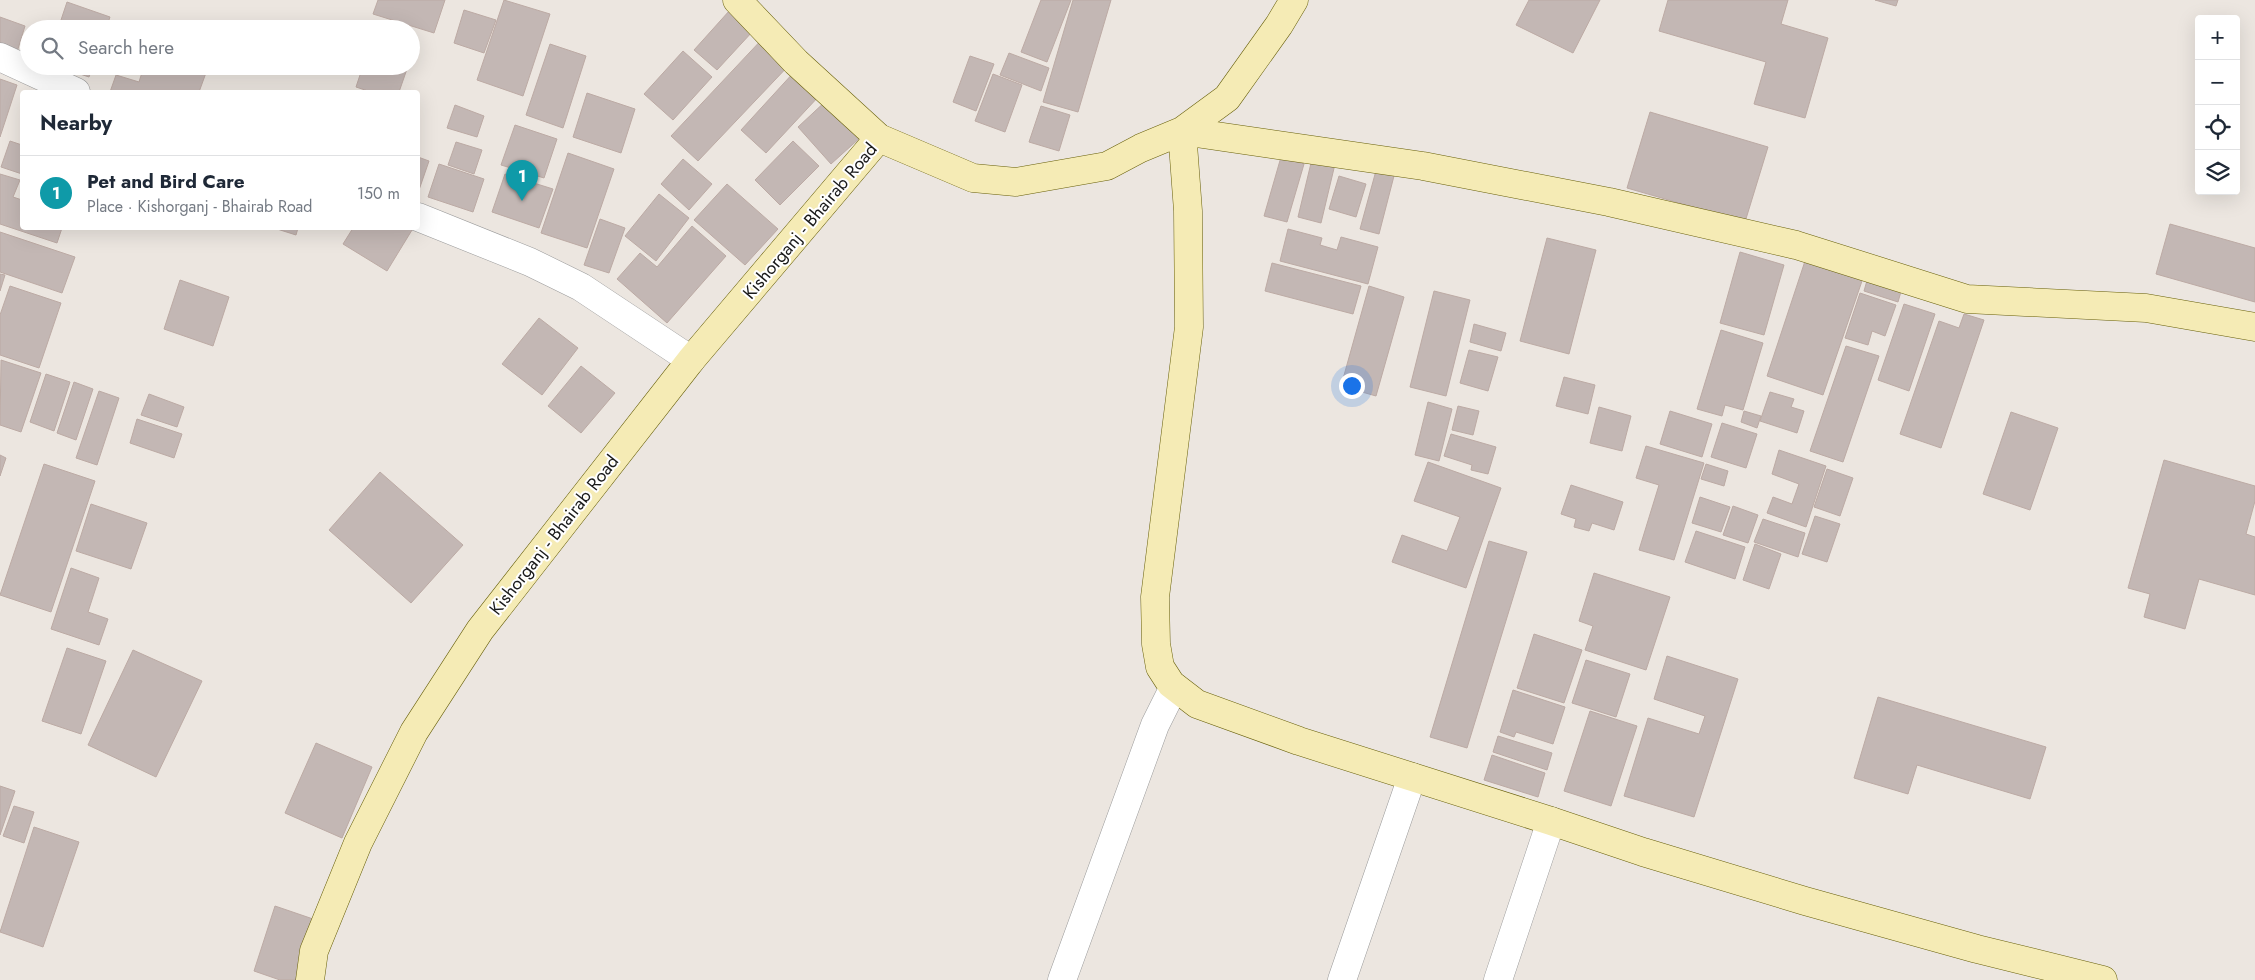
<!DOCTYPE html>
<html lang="en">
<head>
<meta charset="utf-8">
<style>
	:root { --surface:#fff; --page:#f2f2f3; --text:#1f2937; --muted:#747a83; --line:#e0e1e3; --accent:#b90b2e }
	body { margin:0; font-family:Jost,sans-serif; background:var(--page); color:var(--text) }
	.controls { position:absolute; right:15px; top:15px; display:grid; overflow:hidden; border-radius:5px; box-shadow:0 5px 20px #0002 }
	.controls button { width:45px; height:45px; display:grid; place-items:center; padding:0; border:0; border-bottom:1px solid var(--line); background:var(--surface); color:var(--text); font:25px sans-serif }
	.you { position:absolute; left:1351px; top:385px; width:18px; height:18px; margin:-12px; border:4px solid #fff; border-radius:50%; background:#1a73e8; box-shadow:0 0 0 8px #1a73e833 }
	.badge { display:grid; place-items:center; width:32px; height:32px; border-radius:50%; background:var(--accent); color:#fff; font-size:16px; font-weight:700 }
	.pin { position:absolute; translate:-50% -41px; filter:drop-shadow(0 1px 2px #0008) }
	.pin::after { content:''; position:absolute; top:26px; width:18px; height:15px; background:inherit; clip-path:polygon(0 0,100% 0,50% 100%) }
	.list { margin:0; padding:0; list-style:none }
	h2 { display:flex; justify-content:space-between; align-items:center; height:65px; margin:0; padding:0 20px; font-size:21px }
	h2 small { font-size:16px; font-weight:400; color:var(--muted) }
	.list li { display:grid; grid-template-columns:32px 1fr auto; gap:15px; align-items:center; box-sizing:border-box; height:75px; padding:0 20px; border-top:1px solid var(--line) }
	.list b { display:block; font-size:19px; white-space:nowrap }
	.list p { margin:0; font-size:16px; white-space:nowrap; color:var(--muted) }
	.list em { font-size:16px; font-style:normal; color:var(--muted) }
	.icon { flex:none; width:28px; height:28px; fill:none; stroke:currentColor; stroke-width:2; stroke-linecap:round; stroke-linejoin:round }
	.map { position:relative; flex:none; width:2255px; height:980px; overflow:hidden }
	.search { position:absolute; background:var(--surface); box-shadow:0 5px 20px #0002; left:20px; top:20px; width:400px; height:55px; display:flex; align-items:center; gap:12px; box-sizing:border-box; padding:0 18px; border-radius:28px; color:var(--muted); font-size:19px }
	.panel { position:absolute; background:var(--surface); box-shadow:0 5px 20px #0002; left:20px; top:90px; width:400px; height:140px; border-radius:5px }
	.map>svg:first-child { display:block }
</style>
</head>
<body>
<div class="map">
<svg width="2255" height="980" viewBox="0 0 2255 980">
	<rect width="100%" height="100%" fill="#ece6e0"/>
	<!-- building -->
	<path fill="#c3b7b4" stroke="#bcaaa4" d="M378,0H445L434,33L373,14Z
		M504,0L550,14L523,96L477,80Z
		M1041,0H1071L1047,62L1021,52Z
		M1073,0H1111L1078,112L1043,102Z
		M1529,0H1600L1573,53L1516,25Z
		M1668,0H1788L1781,24L1828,38L1805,118L1754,104L1766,62L1659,31Z
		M1875,0H1898L1896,6Z
		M67,2L110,17L106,29H58Z
		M464,10L496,20L484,53L454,43Z
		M730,10L753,31L717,70L694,50Z
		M0,17L25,26L17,52L0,46Z
		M376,25L388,29H375Z
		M766,35L793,61L698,161L671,136Z
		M411,37L417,39L411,56Z
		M550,44L586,56L563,128L526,115Z
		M683,51L712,77L673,120L644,94Z
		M1009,53L1049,68L1041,91L1000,75Z
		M970,56L994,64L976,111L953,102Z
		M56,66H93L89,77Z
		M144,66H195L207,70L199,92H110L116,75L139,82Z
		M363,66H408L399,92H371L356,87Z
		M795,71L820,95L766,153L741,130Z
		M993,74L1022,85L1005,132L975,121Z
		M0,79L17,85L0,137Z
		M587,93L635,109L621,153L573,137Z
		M828,99L862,136L831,164L798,127Z
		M455,105L484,116L477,137L447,128Z
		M1041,106L1070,115L1059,151L1029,142Z
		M1650,112L1768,147L1745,222L1627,188Z
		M515,125L557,139L544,178L501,165Z
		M10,141L22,145V174L1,167Z
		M793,141L819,166L780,205L755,180Z
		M456,142L482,150L474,174L448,165Z
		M568,153L614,169L587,248L541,233Z
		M418,157L429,161L419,190H418Z
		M1281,157L1304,164L1287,222L1264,216Z
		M683,159L712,184L689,210L661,184Z
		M1312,159L1335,164L1321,223L1298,217Z
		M439,164L484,179L473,212L428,197Z
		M1377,167L1395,172L1379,234L1360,229Z
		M0,174L20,180L13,197L22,200V228H62L57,243L0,224Z
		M505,174L553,189L539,228L492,212Z
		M1339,176L1366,184L1356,217L1329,209Z
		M727,184L778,229L745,265L694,220Z
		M659,194L689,218L656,261L625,236Z
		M600,219L625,228L609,273L584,265Z
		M2170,224L2255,248V302L2156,274Z
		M692,226L726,256L667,323L617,279L640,253L657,267Z
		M274,228H298L296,235Z
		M353,228H407L412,230L387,271L343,244Z
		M1288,229L1322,238L1320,245L1337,250L1341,237L1378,247L1368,284L1280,261Z
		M0,232L75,257L62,293L0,272Z
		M1547,238L1596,250L1569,354L1520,341Z
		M1740,252L1784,265L1764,335L1720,323Z
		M1806,258L1863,278L1823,395L1767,376Z
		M1272,263L1361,286L1353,314L1265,291Z
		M0,274L5,275L0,291Z
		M1868,277L1902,288L1898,302L1864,291Z
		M180,280L229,297L213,346L164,329Z
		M10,286L61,303L39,368L0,355V315Z
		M1369,286L1404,297L1376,396L1341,386Z
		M1434,291L1470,300L1446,396L1410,387Z
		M1860,293L1896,305L1885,336L1872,331L1868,345L1845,338Z
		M1904,304L1935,314L1909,391L1878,380Z
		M1964,314L1984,320L1941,448L1900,434L1939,321L1959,328Z
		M539,318L578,348L542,395L502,364Z
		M1474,324L1506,333L1501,351L1470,342Z
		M1721,330L1763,343L1743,410L1725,405L1722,416L1697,409Z
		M1846,346L1879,356L1843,462L1810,451Z
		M1469,350L1498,357L1488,391L1460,383Z
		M1,360L41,373L21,432L0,425Z
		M581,366L615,393L581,433L548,406Z
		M46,374L70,382L54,431L30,422Z
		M1564,377L1595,385L1588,414L1556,406Z
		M74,382L93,389L76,440L57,433Z
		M99,391L119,398L97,465L76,458Z
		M1770,392L1794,399L1791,407L1804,411L1797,433L1760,421Z
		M149,394L184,407L177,427L141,415Z
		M1428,402L1452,409L1439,461L1415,455Z
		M1458,406L1479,411L1473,435L1452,430Z
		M1599,407L1631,416L1622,451L1590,443Z
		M1670,411L1712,424L1702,457L1660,444Z
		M1744,411L1761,416L1757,428L1741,422Z
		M2011,412L2058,428L2030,510L1983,494Z
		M137,419L182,434L174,458L130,443Z
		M1722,423L1757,434L1746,468L1711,457Z
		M1451,434L1496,447L1488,474L1471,470L1472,465L1444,456Z
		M1646,446L1704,463L1674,560L1639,550L1659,485L1636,478Z
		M1779,450L1826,466L1806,527L1767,513L1773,497L1792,504L1799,484L1772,474Z
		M0,455L6,458L0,476Z
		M2164,460L2255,486V501L2246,534L2255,537V595L2199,579L2185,629L2144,617L2150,594L2128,588Z
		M1428,462L1501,488L1466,588L1392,562L1402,535L1447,551L1460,517L1414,501Z
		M44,464L95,481L51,612L0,595Z
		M1706,464L1728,471L1724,486L1701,479Z
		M1827,469L1853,478L1840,516L1814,507Z
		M380,472L463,545L411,603L329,530Z
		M1571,485L1623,502L1614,530L1592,523L1589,531L1574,527L1576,519L1561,514Z
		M1700,497L1730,507L1721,532L1692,523Z
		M91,504L147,523L131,569L76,551Z
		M1733,506L1758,515L1748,543L1723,535Z
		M1815,516L1840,524L1827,562L1802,554Z
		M1763,519L1805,533L1798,557L1754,542Z
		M1696,531L1745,547L1735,579L1685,562Z
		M1489,541L1527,552L1467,748L1430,737Z
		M1755,544L1781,554L1769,589L1743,580Z
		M71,568L99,578L88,612L108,619L99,645L51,629Z
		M1594,573L1670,597L1646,670L1585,650L1593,626L1579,621Z
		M1534,634L1582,650L1564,703L1517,688Z
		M67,648L106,661L81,734L42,721Z
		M133,650L202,681L156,777L88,745Z
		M1667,656L1738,679L1694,817L1624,796L1648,718L1699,734L1705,716L1654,699Z
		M1586,660L1630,674L1616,717L1572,703Z
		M1513,690L1565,707L1553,744L1516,732L1514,737L1500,732Z
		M1878,697L2046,747L2030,799L1917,765L1908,794L1854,778Z
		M1590,711L1637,726L1611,806L1564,791Z
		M1498,736L1552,753L1547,770L1493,752Z
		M316,743L372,767L342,838L285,813Z
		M1492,755L1545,773L1538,797L1484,780Z
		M0,786L15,791L0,835Z
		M14,806L34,812L24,843L3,836Z
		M34,827L79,842L43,947L0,932Z
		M275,906L316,920L296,980H280L254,971Z"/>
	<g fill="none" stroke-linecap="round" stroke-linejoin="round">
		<!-- street casing -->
		<g stroke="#9b9b9b" stroke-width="29">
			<path id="street" d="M0,57L76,92
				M418,217L530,262L581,287L691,360
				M1062,980L1155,725L1174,687
				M1342,980L1412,777
				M1498,980L1551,821"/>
		</g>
		<!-- secondary casing -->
		<g stroke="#68600b" stroke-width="29">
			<path id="secondary" d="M737,0L796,62L879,138L973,178L1016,182L1107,166L1141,148L1182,131L1227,98L1279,25L1294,0
				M310,980L314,951L358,843L414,732L480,630L691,360L879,138
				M2103,980L1977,949L1805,901L1643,852L1551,821L1299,741L1197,704L1171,684L1160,667L1156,644L1155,597L1189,327L1188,211L1182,131L1423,166L1609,202L1796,245L1967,299L2146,308L2255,327"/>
		</g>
		<!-- street -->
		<use href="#street" stroke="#fff" stroke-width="28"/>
		<!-- secondary -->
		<use href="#secondary" stroke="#f5ebb5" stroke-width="28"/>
	</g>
	<g text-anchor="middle" stroke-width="4" stroke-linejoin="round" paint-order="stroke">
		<!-- street labels -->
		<g font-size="18" fill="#1a1a1a" stroke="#fff">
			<text transform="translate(810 221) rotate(-50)" y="6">Kishorganj - Bhairab Road</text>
			<text transform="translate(554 535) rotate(-52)" y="6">Kishorganj - Bhairab Road</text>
		</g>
	</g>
</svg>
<div class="controls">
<button>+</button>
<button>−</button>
<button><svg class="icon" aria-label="locate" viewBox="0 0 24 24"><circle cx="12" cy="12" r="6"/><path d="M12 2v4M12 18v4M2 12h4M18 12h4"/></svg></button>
<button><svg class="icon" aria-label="layers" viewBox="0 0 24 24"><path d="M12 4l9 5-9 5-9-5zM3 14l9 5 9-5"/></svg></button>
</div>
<div class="you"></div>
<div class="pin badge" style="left:522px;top:201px;background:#0f9aa8">1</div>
<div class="search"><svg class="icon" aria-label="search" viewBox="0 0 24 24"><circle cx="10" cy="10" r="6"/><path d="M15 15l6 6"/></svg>Search here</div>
<section class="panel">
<h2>Nearby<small></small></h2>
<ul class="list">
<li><span class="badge" style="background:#0f9aa8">1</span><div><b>Pet and Bird Care</b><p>Place · Kishorganj - Bhairab Road</p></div><em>150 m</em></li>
</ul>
</section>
</div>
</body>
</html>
